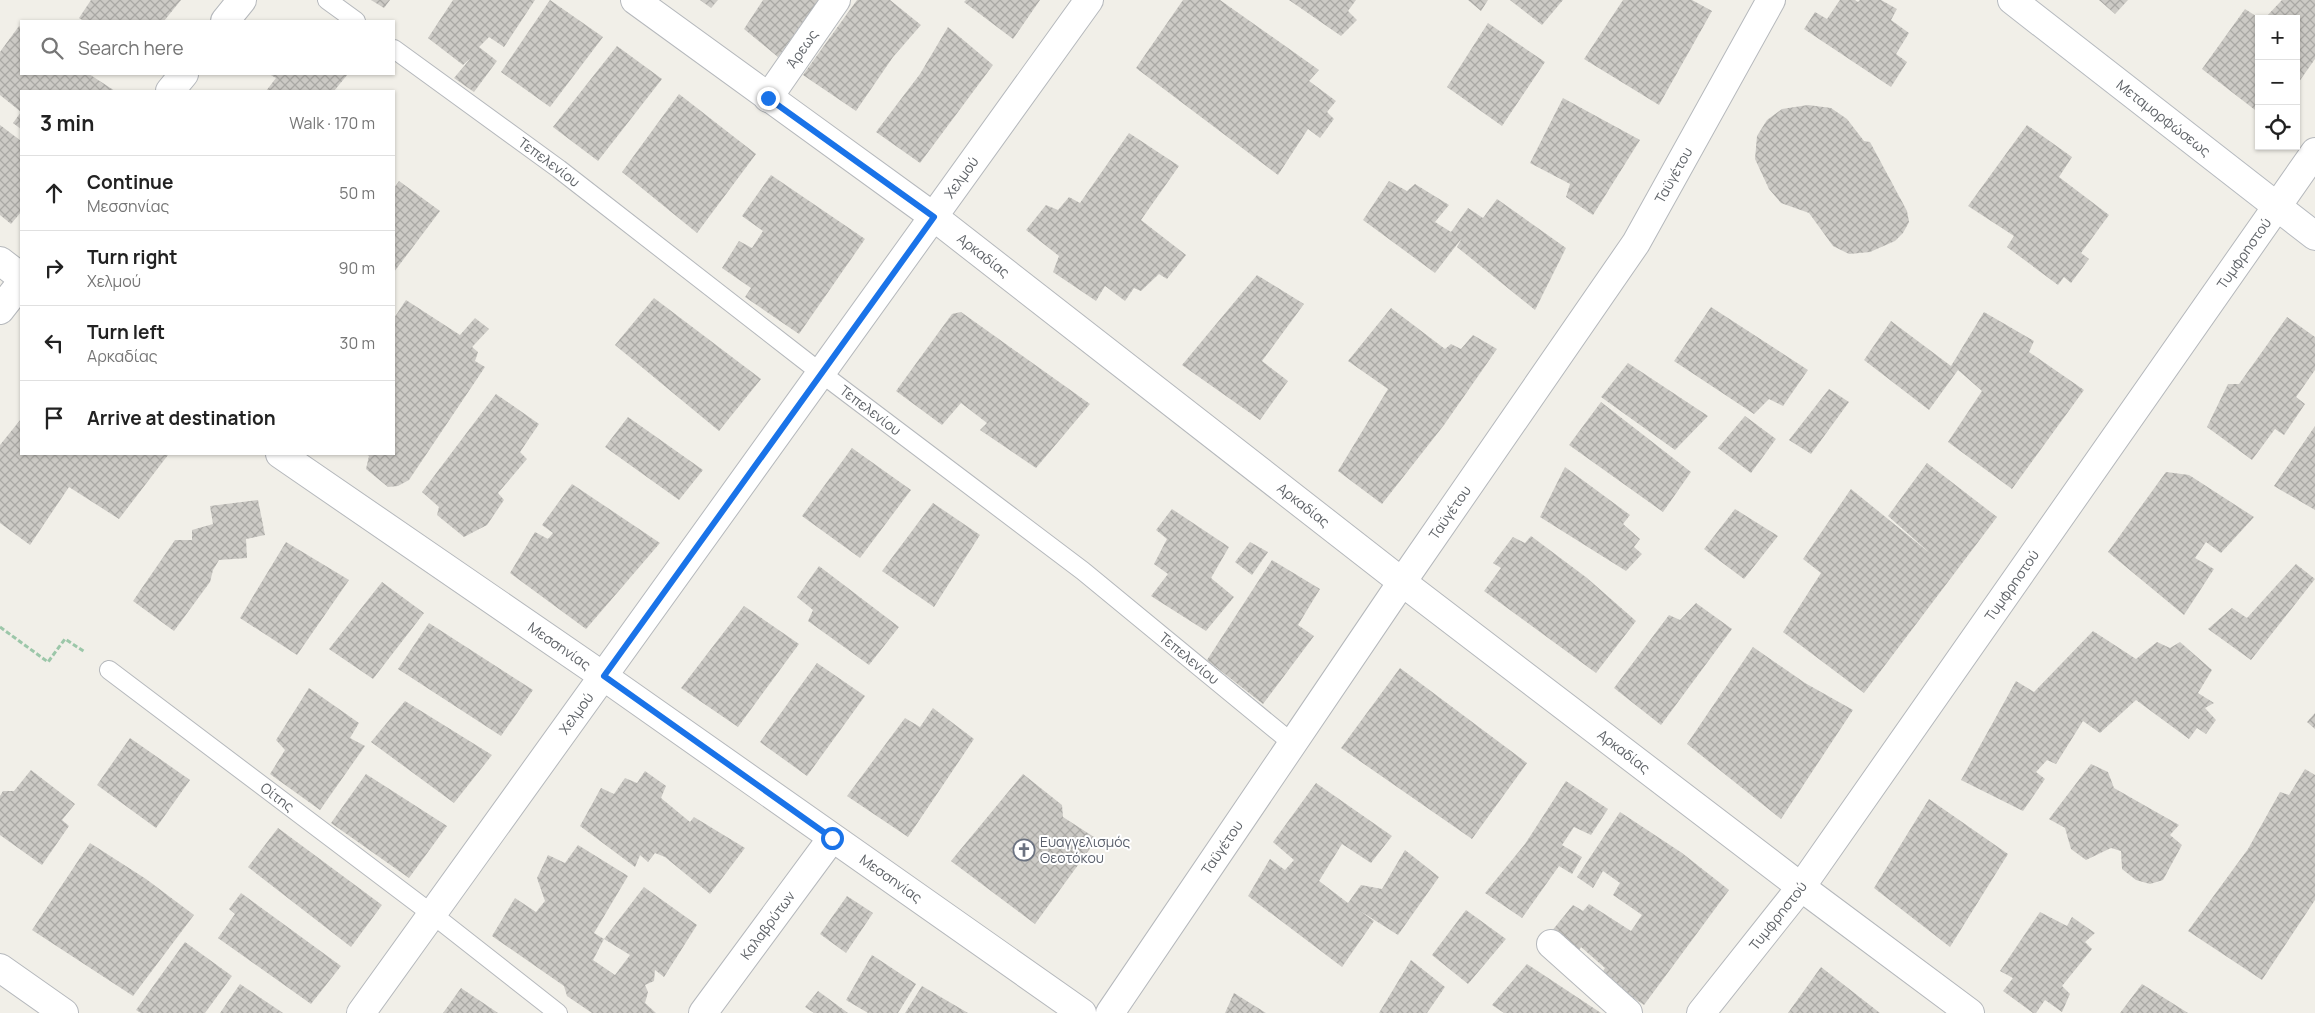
<!DOCTYPE html>
<html lang="en">
<head>
<meta charset="utf-8">
<style>
	:root { --surface:#fff; --page:#f6f6f6; --text:#222; --muted:#767676; --line:#e0e0e0 }
	body { margin:0; font-family:Manrope,sans-serif; background:var(--page); color:var(--text) }
	.controls { position:absolute; right:15px; top:15px; display:grid; overflow:hidden; border-radius:0px; box-shadow:0 1px 4px #0004 }
	.controls button { width:45px; height:45px; display:grid; place-items:center; padding:0; border:0; border-bottom:1px solid var(--line); background:var(--surface); color:var(--text); font:25px sans-serif }
	.stop { position:absolute; width:15px; height:15px; margin:-11px; border:4px solid #1a73e8; border-radius:50%; background:#fff }
	.stop.end { background:#1a73e8; border-color:#fff; box-shadow:0 1px 5px #0008 }
	.list { margin:0; padding:0; list-style:none }
	h2 { display:flex; justify-content:space-between; align-items:center; height:65px; margin:0; padding:0 20px; font-size:21px }
	h2 small { font-size:16px; font-weight:400; color:var(--muted) }
	.list li { display:grid; grid-template-columns:32px 1fr auto; gap:15px; align-items:center; box-sizing:border-box; height:75px; padding:0 20px; border-top:1px solid var(--line) }
	.list b { display:block; font-size:19px; white-space:nowrap }
	.list p { margin:0; font-size:16px; white-space:nowrap; color:var(--muted) }
	.list em { font-size:16px; font-style:normal; color:var(--muted) }
	.icon { flex:none; width:28px; height:28px; fill:none; stroke:currentColor; stroke-width:2; stroke-linecap:round; stroke-linejoin:round }
	.map { position:relative; flex:none; width:2315px; height:1013px; overflow:hidden }
	.search { position:absolute; background:var(--surface); box-shadow:0 1px 4px #0004; left:20px; top:20px; width:375px; height:55px; display:flex; align-items:center; gap:12px; box-sizing:border-box; padding:0 18px; border-radius:0px; color:var(--muted); font-size:19px }
	.panel { position:absolute; background:var(--surface); box-shadow:0 1px 4px #0004; left:20px; top:90px; width:375px; height:365px; border-radius:0px }
	.map>svg:first-child { display:block }
</style>
</head>
<body>
<div class="map">
<svg width="2315" height="1013" viewBox="0 0 2315 1013">
	<defs>
		<pattern id="building-cross-hatch" width="8" height="8" patternUnits="userSpaceOnUse" patternTransform="scale(1.25)"><rect width="8" height="8" fill="#cccac5"/><path d="M0 0l8 8M0 8l8-8" fill="none" stroke="#a9a8a4"/></pattern>
	</defs>
	<rect width="100%" height="100%" fill="#f1efe8"/>
	<!-- building -->
	<path fill="url(#building-cross-hatch)" fill-rule="evenodd" d="M91,0H181L164,21H84L79,18Z
		M371,0H390L384,8Z
		M453,0H535L504,47L489,37L479,47L497,61L474,92L454,78L471,58L463,65L428,38Z
		M550,0L603,37L550,107L501,72Z
		M700,0H718L711,8Z
		M763,0H819L778,57L744,29Z
		M857,0H890L921,25L893,57L856,111L803,75Z
		M966,0H1040L1013,39L964,2Z
		M1183,0H1220L1319,70L1309,81L1336,101L1327,112L1334,119L1320,138L1308,129L1278,175L1136,68Z
		M1289,0H1356L1348,11L1357,20L1341,36Z
		M1468,0H1488L1481,11Z
		M1510,0H1563L1542,25Z
		M1623,0H1692L1712,11L1659,105L1584,59Z
		M1840,0H1855L1858,2L1860,0H1881L1897,9L1891,20L1909,33L1896,54L1907,62L1891,87L1804,29L1815,12L1827,19Z
		M2099,0H2128L2115,14Z
		M2282,0H2315V59L2296,86V19H2264Z
		M2245,9L2259,18V113L2202,69Z
		M1488,23L1545,62L1502,126L1447,87Z
		M19,26L21,28V74H89L115,91H21V112L0,95V52Z
		M948,27L993,65L920,163L876,132L920,74Z
		M617,46L662,79L598,161L553,127Z
		M269,74H348L334,91H266L276,78Z
		M679,94L756,154L697,233L622,172Z
		M1563,98L1640,140L1593,215L1566,197L1570,184L1530,163Z
		M1808,105L1831,108L1847,119L1864,141L1870,142L1907,211L1909,222L1903,233L1895,241L1870,252L1849,254L1833,246L1809,213L1781,203L1769,189L1755,159L1757,136L1767,120L1782,109Z
		M21,112V129L13,123Z
		M0,125L21,141V212L11,224L0,215Z
		M2027,125L2072,157L2059,177L2109,215L2081,253L2089,259L2071,283L2064,277L2058,285L2007,247L2014,236L1968,206Z
		M1129,133L1179,166L1141,220L1186,255L1167,279L1159,274L1141,291L1134,288L1125,301L1105,286L1096,301L1053,272L1059,256L1026,230L1046,205L1058,210L1069,197L1080,203Z
		M771,175L865,239L799,334L745,297L751,288L722,268L739,241L752,248L763,231L742,216Z
		M399,181L440,211L394,272V188Z
		M1389,181L1407,191L1415,184L1449,205L1435,222L1451,232L1468,208L1483,218L1497,199L1566,248L1535,310L1457,247L1462,238L1435,273L1363,220Z
		M1257,275L1304,304L1262,361L1288,381L1260,420L1182,365Z
		M654,298L761,379L719,431L615,345Z
		M406,300L460,335L475,318L489,329L472,347L478,352L475,361L485,367L409,480L398,486L388,487L366,469L369,456L366,454H394V318Z
		M1711,307L1808,370L1783,406L1769,399L1754,414L1674,361Z
		M1391,308L1445,349L1451,344L1461,349L1473,335L1497,349L1444,425L1382,504L1338,471L1388,389L1348,361Z
		M961,312L1090,404L1036,468L980,430L987,423L961,403L942,425L896,391L952,314Z
		M1984,312L2034,341L2029,352L2084,390L2012,489L1948,442L1982,391L1958,370L1929,410L1864,360L1891,321L1951,366Z
		M2287,317L2315,337V370L2296,397L2305,404L2284,435L2275,429L2252,460L2207,427L2228,384H2239Z
		M1628,363L1708,416L1675,450L1601,397Z
		M1829,389L1849,402L1811,454L1789,440Z
		M496,394L539,424L520,452L527,459L498,493L504,500L487,525L464,537L437,515L439,507L422,492Z
		M1601,402L1691,472L1663,512L1569,445Z
		M1745,416L1776,439L1751,473L1718,448Z
		M628,417L703,470L679,500L605,447Z
		M21,419V454L168,455L119,519L69,487L30,545L0,523V445Z
		M2315,426V510L2274,486Z
		M852,448L911,490L860,558L802,516Z
		M1927,463L1997,517L1864,693L1783,632L1821,573L1803,559L1851,489L1931,554L1888,516Z
		M1565,467L1630,515L1623,524L1640,539L1634,547L1642,554L1626,571L1540,517Z
		M2166,472L2189,475L2254,517L2221,553L2206,542L2195,558L2214,569L2184,615L2108,552Z
		M572,484L660,543L586,629L510,573L535,532L548,539L553,533L542,525Z
		M258,500L265,535L246,539L247,558L219,560L213,570L210,582L174,631L133,601L175,540H192V530L213,524L210,506Z
		M933,503L980,535L934,607L882,571Z
		M1172,509L1229,547L1211,578L1234,597L1206,631L1151,596L1168,574L1154,564L1167,539L1156,530Z
		M1735,509L1778,536L1744,579L1704,549Z
		M1531,536L1587,578L1636,621L1596,673L1484,591L1501,568L1493,563L1513,537L1525,543Z
		M286,542L349,580L297,655L240,618Z
		M1250,542L1268,552L1252,575L1235,562Z
		M1272,560L1320,589L1298,625L1314,636L1263,704L1207,660Z
		M2296,564L2315,579L2251,660L2208,629L2232,608L2247,618Z
		M819,566L899,627L869,665L808,621L813,610L797,597Z
		M382,582L424,613L373,679L329,649Z
		M1696,603L1732,629L1661,725L1614,688L1669,615L1680,620Z
		M744,606L799,644L738,727L681,688Z
		M429,623L533,690L501,736L398,669Z
		M2093,631L2136,659L2157,642L2170,648L2180,642L2212,670L2198,693L2214,703L2205,708L2216,720L2206,734L2197,728L2189,739L2136,700L2100,733L2083,721L2056,764L2047,760L2036,772L2045,779L2023,811L1961,780L2016,681L2034,692Z
		M1753,647L1805,683L1853,710L1781,819L1687,744Z
		M817,663L865,696L807,776L760,742Z
		M1400,668L1527,763L1472,839L1341,748Z
		M309,688L359,723L350,738L365,746L320,810L270,774L285,750L276,740Z
		M405,701L492,755L454,803L371,742Z
		M933,708L974,739L908,837L847,796L905,718L920,727Z
		M2315,713V729L2307,722Z
		M130,738L190,780L156,828L97,785Z
		M2091,764L2108,772L2114,788L2179,825L2170,835L2182,845L2163,880L2150,884L2136,880L2122,869L2121,851L2111,848L2086,860L2071,849L2065,828L2049,819Z
		M2305,769L2315,775V900L2262,980L2188,931L2248,849L2280,792L2289,795Z
		M31,770L75,804L62,820L69,826L42,865L0,835V796L3,791H14Z
		M645,771L666,786L661,798L690,822L694,817L745,848L710,894L665,857L655,853L648,862L640,855L635,867L580,826L601,788L614,794L625,778L637,783Z
		M366,774L447,826L409,878L331,823Z
		M1023,774L1062,805L1063,817L1097,839L1035,924L951,861Z
		M1566,781L1608,809L1591,835L1574,827L1562,845L1582,857L1572,874L1559,866L1522,918L1485,893L1525,844Z
		M1316,783L1392,836L1371,863L1342,844L1319,881L1348,903L1361,885L1382,889L1405,850L1439,877L1398,935L1357,909L1374,921L1342,967L1248,896L1270,859L1285,870L1294,860L1273,842Z
		M1929,799L2008,854L1950,947L1874,888Z
		M1620,812L1682,853L1729,890L1644,1005L1600,976L1605,968L1581,947L1577,954L1551,932L1573,905L1583,911L1589,904L1631,931L1642,915L1613,895L1620,883L1603,871L1593,888L1577,877Z
		M278,828L382,905L351,947L248,867Z
		M90,843L146,879L194,915L133,996L32,930Z
		M578,845L628,876L594,933L604,939L644,887L697,925L664,977L655,970L654,981L645,985L648,992L645,1003L656,1013H592L567,996L564,986L492,936L515,898L536,912L545,901L537,878L548,855L565,863ZM604,939L630,955L615,975L593,960Z
		M241,893L341,966L311,1004L218,938L235,914L229,909Z
		M847,896L873,913L846,953L820,934Z
		M1466,910L1506,939L1468,984L1432,955Z
		M2040,912L2067,926L2072,917L2095,933L2085,942L2092,949L2062,986L2070,994L2062,1012L2045,1000L2036,1013H2033L2003,991L2013,978L2000,971Z
		M185,942L232,976L205,1013H141L136,1010Z
		M872,955L916,984L898,1013H868L846,1000Z
		M1411,960L1445,987L1427,1013H1379Z
		M1527,964L1601,1013H1504L1492,1005Z
		M1821,967L1880,1013H1788Z
		M240,984L283,1013H220Z
		M2142,984L2188,1013H2120Z
		M922,986L968,1013H905Z
		M461,988L498,1013H443Z
		M818,991L848,1013H814L805,1007Z
		M1234,993L1266,1013H1225Z"/>
	<g fill="none" stroke-linecap="round" stroke-linejoin="round">
		<!-- lane casing -->
		<g stroke="#b5b8bc" stroke-width="20">
			<g id="lane">
				<path d="M327,0L356,21"/>
				<path id="s1" d="M394,49L559,169L821,373L1083,571L1292,743"/>
				<path id="s2" d="M109,670L432,914L558,1013"/>
			</g>
		</g>
		<!-- street casing -->
		<g stroke="#b5b8bc" stroke-width="30">
			<g id="street">
				<path id="s3" d="M635,0L934,217L1402,582L1801,887L1970,1013"/>
				<path d="M225,21L242,0"/>
				<path d="M170,91L184,74"/>
				<path id="s4" d="M768,98L836,0"/>
				<path d="M0,261L21,277"/>
				<path d="M0,310L21,283"/>
				<path id="s5" d="M280,454L603,676L1082,1013"/>
				<path d="M1551,944L1628,1013"/>
				<path d="M0,968L64,1013"/>
				<path id="s6" d="M361,1013L1089,0"/>
				<path id="s7" d="M703,1013L832,838"/>
				<path id="s8" d="M1110,1013L1402,582L1636,243L1771,0"/>
				<path id="s9" d="M1701,1013L1801,887L2315,152"/>
			</g>
		</g>
		<!-- secondary casing -->
		<g stroke="#b6babf" stroke-width="30">
			<g id="secondary">
				<path id="s10" d="M2012,0L2315,236"/>
			</g>
		</g>
		<!-- path -->
		<path stroke="#9cc7a9" stroke-width="3" stroke-dasharray="5 2.5" stroke-linecap="butt" d="M0,627L48,662L65,639L85,652"/>
		<!-- lane -->
		<use href="#lane" stroke="#fff" stroke-width="18"/>
		<!-- street -->
		<use href="#street" stroke="#fff" stroke-width="28"/>
		<!-- secondary -->
		<use href="#secondary" stroke="#fff" stroke-width="28"/>
	</g>
	<g fill="none" stroke-linecap="round" stroke-linejoin="round">
		<!-- route -->
		<path stroke="#1a73e8" stroke-width="6" d="M768,98L934,217L604,676L832,838"/>
	</g>
	<!-- icons -->
	<defs>
		<g id="church-ring" transform="scale(1.125)"><circle r="9.5" fill="#fff" stroke="#6b7280" stroke-width="1.5"/><path d="M-1.2-6h2.4v3.5h3.3v2.4h-3.3V6h-2.4V-.1h-3.3v-2.4h3.3Z" fill="#6b7280"/></g>
	</defs>
	<g fill-rule="evenodd">
		<use href="#church-ring" x="1024" y="850"/>
	</g>
	<g text-anchor="middle" stroke-width="4" stroke-linejoin="round" paint-order="stroke">
		<!-- street labels -->
		<g font-size="14" fill="#5f6368" stroke="#fff">
			<text dy="5" stroke="none"><textPath href="#s4" startOffset="60">Άρεως</textPath></text>
			<text dy="5" stroke="none"><textPath href="#s10" startOffset="192">Μεταμορφώσεως</textPath></text>
			<text dy="5" stroke="none"><textPath href="#s1" startOffset="192">Τεπελενίου</textPath></text>
			<text dy="5" stroke="none"><textPath href="#s8" startOffset="1010">Ταϋγέτου</textPath></text>
			<text dy="5" stroke="none"><textPath href="#s6" startOffset="1029">Χελμού</textPath></text>
			<text dy="5" stroke="none"><textPath href="#s9" startOffset="934">Τυμφρηστού</textPath></text>
			<text dy="5" stroke="none"><textPath href="#s3" startOffset="432">Αρκαδίας</textPath></text>
			<text dy="5" stroke="none"><textPath href="#s1" startOffset="598">Τεπελενίου</textPath></text>
			<text dy="5" stroke="none"><textPath href="#s3" startOffset="838">Αρκαδίας</textPath></text>
			<text dy="5" stroke="none"><textPath href="#s8" startOffset="605">Ταϋγέτου</textPath></text>
			<text dy="5" stroke="none"><textPath href="#s9" startOffset="529">Τυμφρηστού</textPath></text>
			<text dy="5" stroke="none"><textPath href="#s5" startOffset="339">Μεσσηνίας</textPath></text>
			<text dy="5" stroke="none"><textPath href="#s1" startOffset="1002">Τεπελενίου</textPath></text>
			<text dy="5" stroke="none"><textPath href="#s6" startOffset="369">Χελμού</textPath></text>
			<text dy="5" stroke="none"><textPath href="#s3" startOffset="1242">Αρκαδίας</textPath></text>
			<text dy="5" stroke="none"><textPath href="#s2" startOffset="211">Οίτης</textPath></text>
			<text dy="5" stroke="none"><textPath href="#s8" startOffset="200">Ταϋγέτου</textPath></text>
			<text dy="5" stroke="none"><textPath href="#s5" startOffset="744">Μεσσηνίας</textPath></text>
			<text dy="5" stroke="none"><textPath href="#s9" startOffset="124">Τυμφρηστού</textPath></text>
			<text dy="5" stroke="none"><textPath href="#s7" startOffset="109">Καλαβρύτων</textPath></text>
		</g>
		<!-- worship labels -->
		<g font-size="14" fill="#5b616d" stroke="#fff" text-anchor="start">
			<text x="1040" y="847">Ευαγγελισμός<tspan x="1040" dy="16">Θεοτόκου</tspan></text>
		</g>
	</g>
</svg>
<div class="controls">
<button>+</button>
<button>−</button>
<button><svg class="icon" aria-label="locate" viewBox="0 0 24 24"><circle cx="12" cy="12" r="6"/><path d="M12 2v4M12 18v4M2 12h4M18 12h4"/></svg></button>
</div>
<div class="stop" style="left:832px;top:838px"></div>
<div class="stop end" style="left:768px;top:98px"></div>
<div class="search"><svg class="icon" aria-label="search" viewBox="0 0 24 24"><circle cx="10" cy="10" r="6"/><path d="M15 15l6 6"/></svg>Search here</div>
<section class="panel">
<h2>3 min<small>Walk · 170 m</small></h2>
<ul class="list">
<li><svg class="icon" aria-label="ahead" viewBox="0 0 24 24"><path d="M12 20V5M6 11l6-6 6 6"/></svg><div><b>Continue</b><p>Μεσσηνίας</p></div><em>50 m</em></li>
<li><svg class="icon" aria-label="right" viewBox="0 0 24 24"><path d="M7 20v-9h11M14 6l5 5-5 5"/></svg><div><b>Turn right</b><p>Χελμού</p></div><em>90 m</em></li>
<li><svg class="icon" aria-label="left" viewBox="0 0 24 24"><path d="M17 20v-9H6M10 6l-5 5 5 5"/></svg><div><b>Turn left</b><p>Αρκαδίας</p></div><em>30 m</em></li>
<li><svg class="icon" aria-label="arrive" viewBox="0 0 24 24"><path d="M6 21V4h12l-3 4 3 4H6"/></svg><div><b>Arrive at destination</b></div></li>
</ul>
</section>
</div>
</body>
</html>
